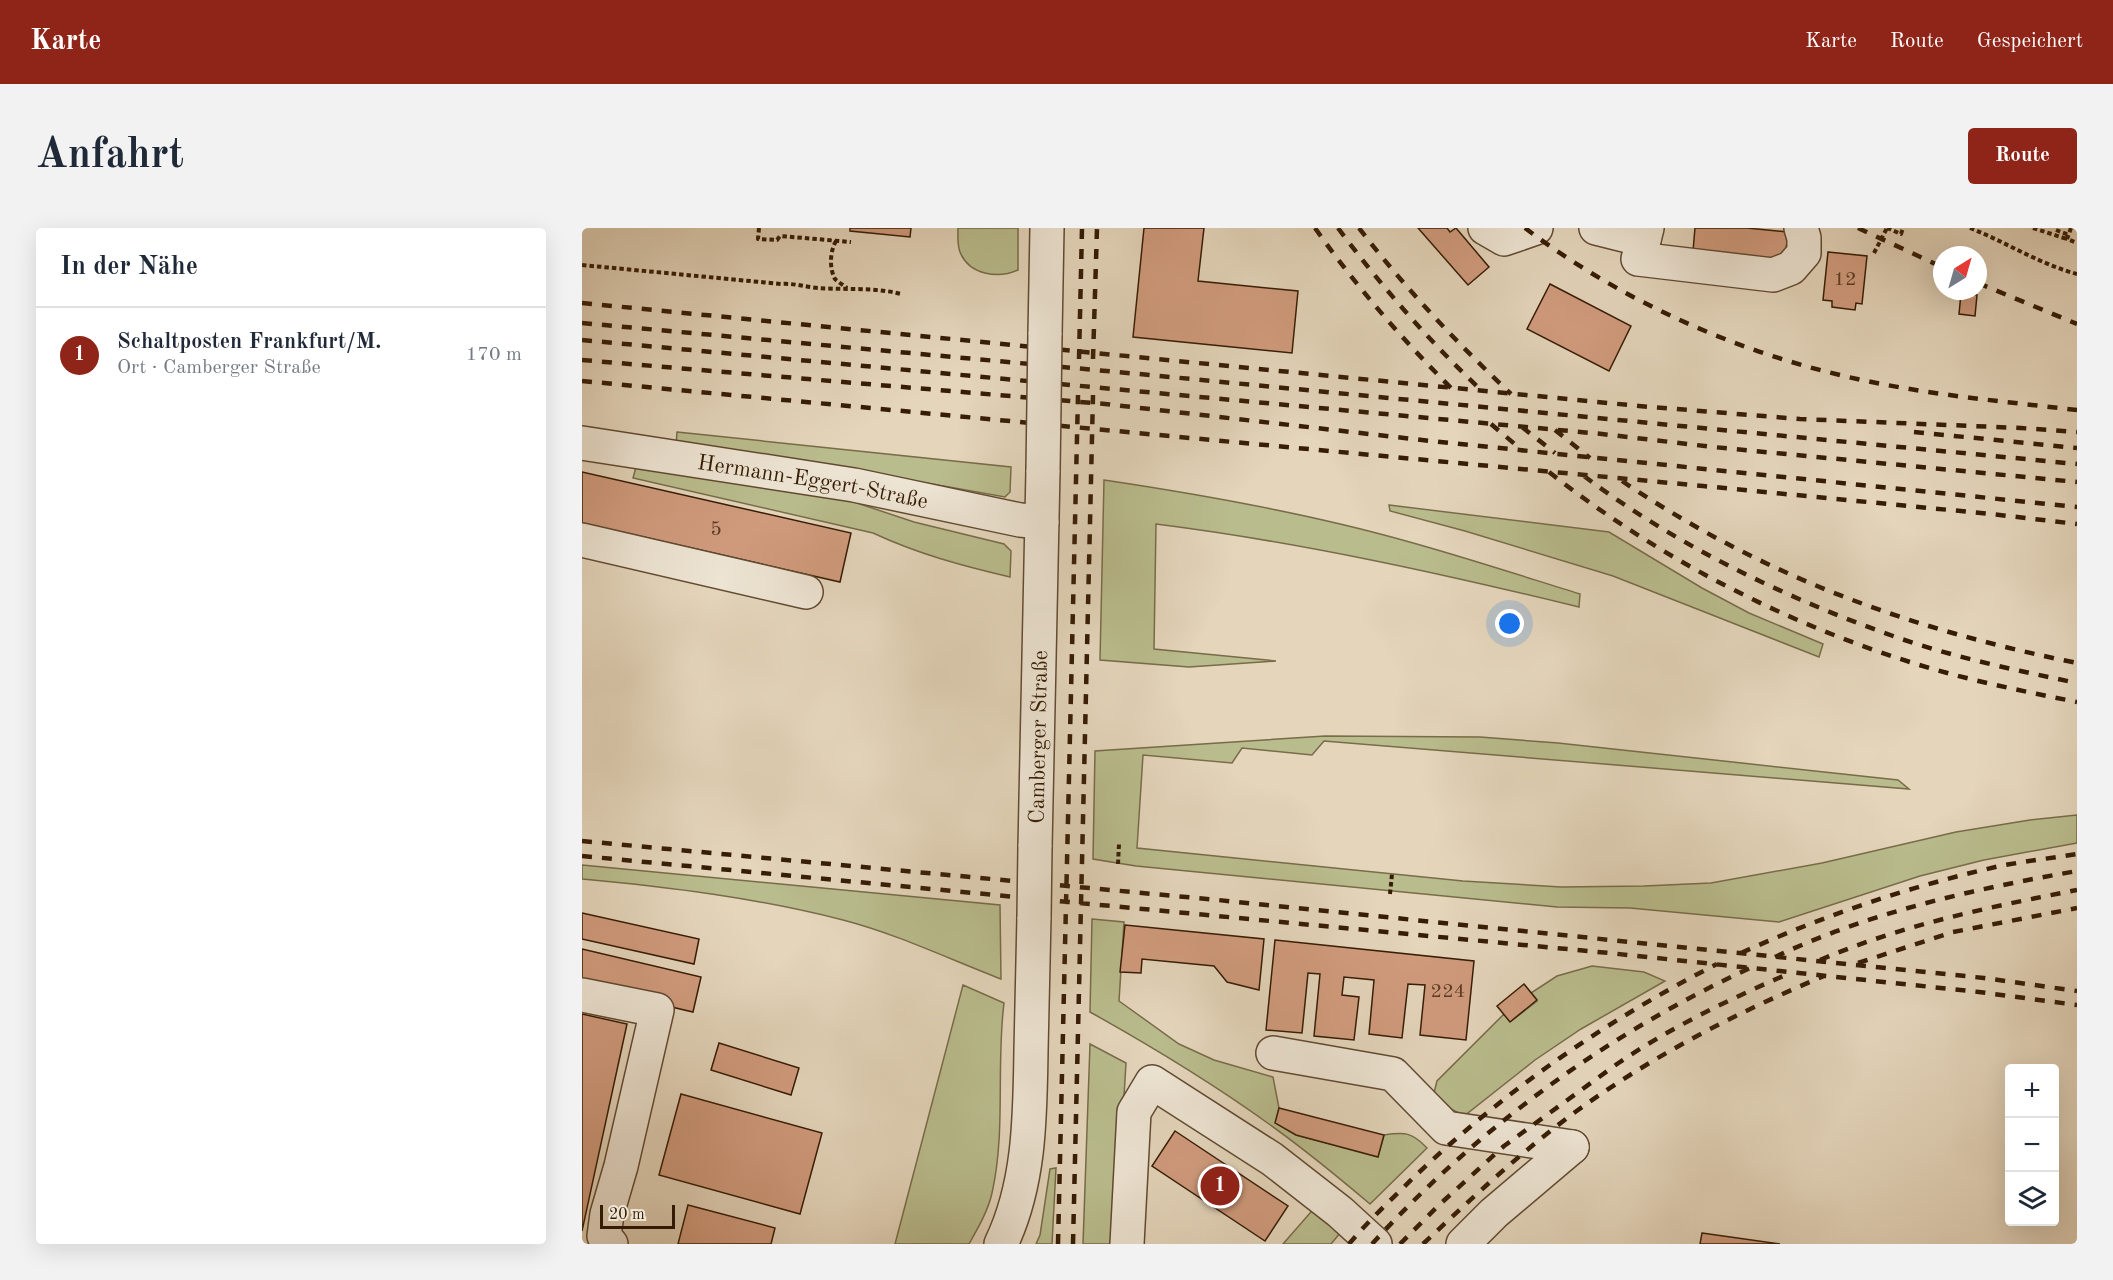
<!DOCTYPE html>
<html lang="de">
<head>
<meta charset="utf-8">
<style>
	:root { --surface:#fff; --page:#f2f2f3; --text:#1f2937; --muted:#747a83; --line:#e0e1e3; --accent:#8f2418 }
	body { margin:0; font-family:"Old Standard TT",serif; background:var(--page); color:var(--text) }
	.controls { position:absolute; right:18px; bottom:18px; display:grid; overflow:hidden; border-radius:6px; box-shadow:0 6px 24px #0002 }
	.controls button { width:54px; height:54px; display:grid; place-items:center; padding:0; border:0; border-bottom:2px solid var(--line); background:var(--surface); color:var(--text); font:30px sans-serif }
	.compass { position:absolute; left:1351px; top:18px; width:54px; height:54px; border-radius:50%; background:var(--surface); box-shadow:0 6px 24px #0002; rotate:37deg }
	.scale { position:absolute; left:18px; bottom:15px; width:75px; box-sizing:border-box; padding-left:6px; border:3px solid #361c05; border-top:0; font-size:16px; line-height:21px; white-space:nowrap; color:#361c05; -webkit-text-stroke:4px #ede4d3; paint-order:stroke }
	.you { position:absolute; left:928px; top:396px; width:21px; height:21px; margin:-15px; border:4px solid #fff; border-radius:50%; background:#1a73e8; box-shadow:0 0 0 9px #1a73e833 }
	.badge { display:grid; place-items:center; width:39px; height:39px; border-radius:50%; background:var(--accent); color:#fff; font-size:20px; font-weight:700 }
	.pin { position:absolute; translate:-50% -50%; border:3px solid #fff; box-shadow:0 2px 6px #0006 }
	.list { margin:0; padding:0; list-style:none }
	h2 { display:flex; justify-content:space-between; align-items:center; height:78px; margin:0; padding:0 24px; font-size:26px }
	h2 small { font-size:20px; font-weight:400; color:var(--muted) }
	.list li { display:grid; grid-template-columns:39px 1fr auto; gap:18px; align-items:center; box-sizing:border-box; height:96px; padding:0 24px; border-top:2px solid var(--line) }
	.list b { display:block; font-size:22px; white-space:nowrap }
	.list p { margin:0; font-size:20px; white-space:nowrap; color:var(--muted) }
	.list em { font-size:20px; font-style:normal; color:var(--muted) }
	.icon { flex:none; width:33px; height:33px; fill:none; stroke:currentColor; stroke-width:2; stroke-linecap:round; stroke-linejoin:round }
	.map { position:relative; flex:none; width:1495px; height:1016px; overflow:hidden; border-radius:6px }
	header { display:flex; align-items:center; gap:36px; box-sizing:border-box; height:84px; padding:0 30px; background:var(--accent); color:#fff }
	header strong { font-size:28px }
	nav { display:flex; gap:33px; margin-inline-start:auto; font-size:21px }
	.intro { display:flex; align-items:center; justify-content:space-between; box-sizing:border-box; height:144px; padding:0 36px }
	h1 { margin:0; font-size:42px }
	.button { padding:15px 27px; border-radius:6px; background:var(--accent); color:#fff; font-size:21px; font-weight:700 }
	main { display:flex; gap:36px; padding:0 36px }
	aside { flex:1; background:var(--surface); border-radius:6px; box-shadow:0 6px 24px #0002 }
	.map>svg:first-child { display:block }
</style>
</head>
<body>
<header>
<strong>Karte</strong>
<nav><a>Karte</a><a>Route</a><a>Gespeichert</a></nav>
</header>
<div class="intro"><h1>Anfahrt</h1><a class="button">Route</a></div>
<main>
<aside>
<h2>In der Nähe<small></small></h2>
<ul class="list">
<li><span class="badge">1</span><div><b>Schaltposten Frankfurt/M.</b><p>Ort · Camberger Straße</p></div><em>170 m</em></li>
</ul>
</aside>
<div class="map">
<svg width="1495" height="1016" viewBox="0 0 1495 1016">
	<rect width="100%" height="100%" fill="#e4d5bb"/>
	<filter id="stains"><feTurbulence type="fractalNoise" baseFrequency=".00333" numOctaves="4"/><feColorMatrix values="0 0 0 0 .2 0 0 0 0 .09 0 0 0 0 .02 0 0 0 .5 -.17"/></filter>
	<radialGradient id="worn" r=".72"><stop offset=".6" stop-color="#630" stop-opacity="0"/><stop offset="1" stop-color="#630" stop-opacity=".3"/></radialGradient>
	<!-- green -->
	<path fill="#b9bc8d" stroke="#786c49" stroke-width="1.5" d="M376,0H436V42C416,51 387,47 378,24C375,16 376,8 376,0Z
		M95,204L429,239L428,264L423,269L294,246L94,218Z
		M54,239L269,273L332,294L422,316L429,323L428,349C381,338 336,326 291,305L51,250Z
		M522,252C623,267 725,285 824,313C882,329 940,348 998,366L997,379C857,345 717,314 574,296L572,421L694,433L607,439L518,432Z
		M807,277L1027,304L1120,360L1167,385L1241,416L1237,429L1031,348L883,303L808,283Z
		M743,508L898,509L976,515L1316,552L1327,561L742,513L730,527L660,520L650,535L561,527L555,620L881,653L979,659L1062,658L1129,655L1240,635L1374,604L1448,592L1495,587V615L1402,632L1338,648L1197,694L1048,680L975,679L554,638L511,631L513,523Z
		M0,637L418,677L419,751C367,731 315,706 261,692C175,670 88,659 0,651Z
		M510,691L542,694L537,773L597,816L632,832L691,849L697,880L694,895L714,907L796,928L802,907C823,904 830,904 845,920L788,976C755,948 722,921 687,896C630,855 569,818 508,784Z
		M1010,738L1062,744L1083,753L999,801L953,832L882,888L858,875L852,865L855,853L922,786L929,793L955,773L949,765L975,748Z
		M381,757L422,775C414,838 424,903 410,965C406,983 396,1000 387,1016H313Z
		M508,816L544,835L533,1016H501Z
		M474,940L470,1016H454L458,1007L468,941Z
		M735,977L763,999L749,1016H701Z"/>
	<!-- building -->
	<path fill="#d09b7d" stroke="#361c05" stroke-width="1.5" d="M268,0H329L328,9L268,3Z
		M562,0H622L616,53L716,63L710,125L551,109Z
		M836,0H865L868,4L874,0L907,39L886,57Z
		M1113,0H1165L1206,4L1203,31L1111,23Z
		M1246,24L1285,28L1280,76L1274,75L1273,82L1250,79V73L1241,72Z
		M968,56L1049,98L1027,143L945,101Z
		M1379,65L1395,67L1393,88L1377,86Z
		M0,244L269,305L258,354L0,295Z
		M0,685L117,711L112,736L0,711Z
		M543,697L682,711L677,762L645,754L632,738L560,731L559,745L538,744Z
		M693,712L892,733L884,812L838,807L843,757L826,756L820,810L787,806L792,752L762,749L760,767L777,769L772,812L732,808L738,746L726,745L720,805L684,802Z
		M0,721L119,749L111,784L0,758Z
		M942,756L955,772L928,794L915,778Z
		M0,786L45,796L0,1003Z
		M137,815L217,840L209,867L129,842Z
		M99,866L240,905L218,986L77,947Z
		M697,880L802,907L796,929L714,907L693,895Z
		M593,903L706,978L683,1013L570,938Z
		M106,977L193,1000L189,1016H96Z
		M1120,1005L1198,1016H1118Z"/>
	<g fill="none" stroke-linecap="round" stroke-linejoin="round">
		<!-- minor casing -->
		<g stroke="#624a32" stroke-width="36">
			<g id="minor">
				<path d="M903,0L922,11L954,0"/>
				<path d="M1014,0L1062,12L1065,0"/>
				<path d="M1062,12L1056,31L1191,47L1209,40L1222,25V10L1219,0"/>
				<path d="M463,107L465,0"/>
				<path id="s1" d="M0,215L272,257L438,292L460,294"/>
				<path d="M0,312L224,364"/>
				<path id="s2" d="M453,619L461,242"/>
				<path d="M0,767L75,782L39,938L25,986L22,1008L29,1016"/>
				<path d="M691,825L811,846L864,900L990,919"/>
				<path d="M419,1016C448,956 448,888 449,822C450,778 451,734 452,689"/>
				<path d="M545,1016L552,884L570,854L690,931L758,984L793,1016"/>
				<path d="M881,1016L912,985L990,919"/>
			</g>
		</g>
		<!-- path -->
		<path stroke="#361c05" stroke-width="4" stroke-dasharray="4.5 3" stroke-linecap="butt" d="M177,0L176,11L195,12L198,8L269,14
			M1305,0L1319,6L1321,0
			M1388,0C1424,14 1457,36 1495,46
			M1451,0L1485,11
			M1489,0L1485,11L1495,15
			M1474,2L1487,7
			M254,13C248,23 247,40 253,51C256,54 261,57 265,60
			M1292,25L1305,0
			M0,37L199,56C212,55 223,59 236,60C263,62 292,59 319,66
			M536,636L537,616
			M808,666L810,646"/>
		<!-- minor -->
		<use href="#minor" stroke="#ede4d3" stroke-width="33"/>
		<!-- rail -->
		<path stroke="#361c05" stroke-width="4.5" stroke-dasharray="10 10" stroke-linecap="butt" d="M733,0C774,58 819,110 869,160
			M756,0C800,59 847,113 900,163
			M777,0C823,60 874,114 929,166
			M943,0C1037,71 1147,121 1262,148C1338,166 1417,173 1495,182
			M1276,0L1360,39
			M1396,55L1495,96
			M0,75L1057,178L1218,191L1439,200L1495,204
			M0,95L557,146L1495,236
			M0,112L1020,206L1131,219L1495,254
			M497,131L500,0
			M511,131L515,0
			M0,132L523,176L849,213L1495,279
			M0,153L1121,258L1409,286L1495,296
			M909,196L941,223
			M940,199L973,225
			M973,202L1008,230
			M1332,204L1495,220
			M967,244C1075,329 1200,394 1331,435C1385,452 1440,463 1495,474
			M1002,248C1094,317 1201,369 1311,408C1370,429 1433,442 1495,455
			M1040,253C1183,349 1327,401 1495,435
			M0,613L636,672L1402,750L1495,763
			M0,628L1027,725L1397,764L1495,777
			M1159,725C1243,687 1329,658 1418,638C1444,633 1470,630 1495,626
			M1193,729C1288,684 1392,661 1495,643
			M1238,732C1320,697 1407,679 1495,662
			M1276,735L1371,704L1495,680
			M476,1016L496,167
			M491,1016L511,167
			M767,1016C786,993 809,972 830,951C921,864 1023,793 1135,736
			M790,1016C896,900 1025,806 1168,740
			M818,1016L857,977L922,918L1035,836C1089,799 1148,771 1208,745
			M841,1016C891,969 940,923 996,882C1072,827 1156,784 1242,748"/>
		<!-- minor-bridge casing -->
		<g stroke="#624a32" stroke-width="36" stroke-linecap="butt">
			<path id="minor-bridge" d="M461,242L463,107
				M452,689L453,619"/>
		</g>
		<!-- minor-bridge -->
		<use href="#minor-bridge" stroke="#ede4d3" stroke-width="33"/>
	</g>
	<g text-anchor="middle" stroke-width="6" stroke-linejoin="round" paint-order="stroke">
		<!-- number labels -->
		<g font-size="20" fill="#5c3c23">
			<text x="1263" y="57">12</text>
			<text x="134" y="307">5</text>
			<text x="866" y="769">224</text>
		</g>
		<!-- street labels -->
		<g font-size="22" fill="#361c05" stroke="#ede4d3">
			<text dy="8" stroke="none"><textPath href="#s1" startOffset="234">Hermann-Eggert-Straße</textPath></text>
			<text dy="8" stroke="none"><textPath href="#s2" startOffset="110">Camberger Straße</textPath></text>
		</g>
	</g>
	<rect width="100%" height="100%" filter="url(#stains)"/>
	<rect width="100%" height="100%" fill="url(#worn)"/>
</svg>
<div class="controls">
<button>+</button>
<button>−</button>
<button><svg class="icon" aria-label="layers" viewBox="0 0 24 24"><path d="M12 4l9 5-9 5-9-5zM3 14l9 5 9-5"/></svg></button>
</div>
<svg class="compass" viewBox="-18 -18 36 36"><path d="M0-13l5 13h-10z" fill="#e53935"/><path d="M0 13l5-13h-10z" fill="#747a83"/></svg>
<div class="scale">20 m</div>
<div class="you"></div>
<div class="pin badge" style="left:638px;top:958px">1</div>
</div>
</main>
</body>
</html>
